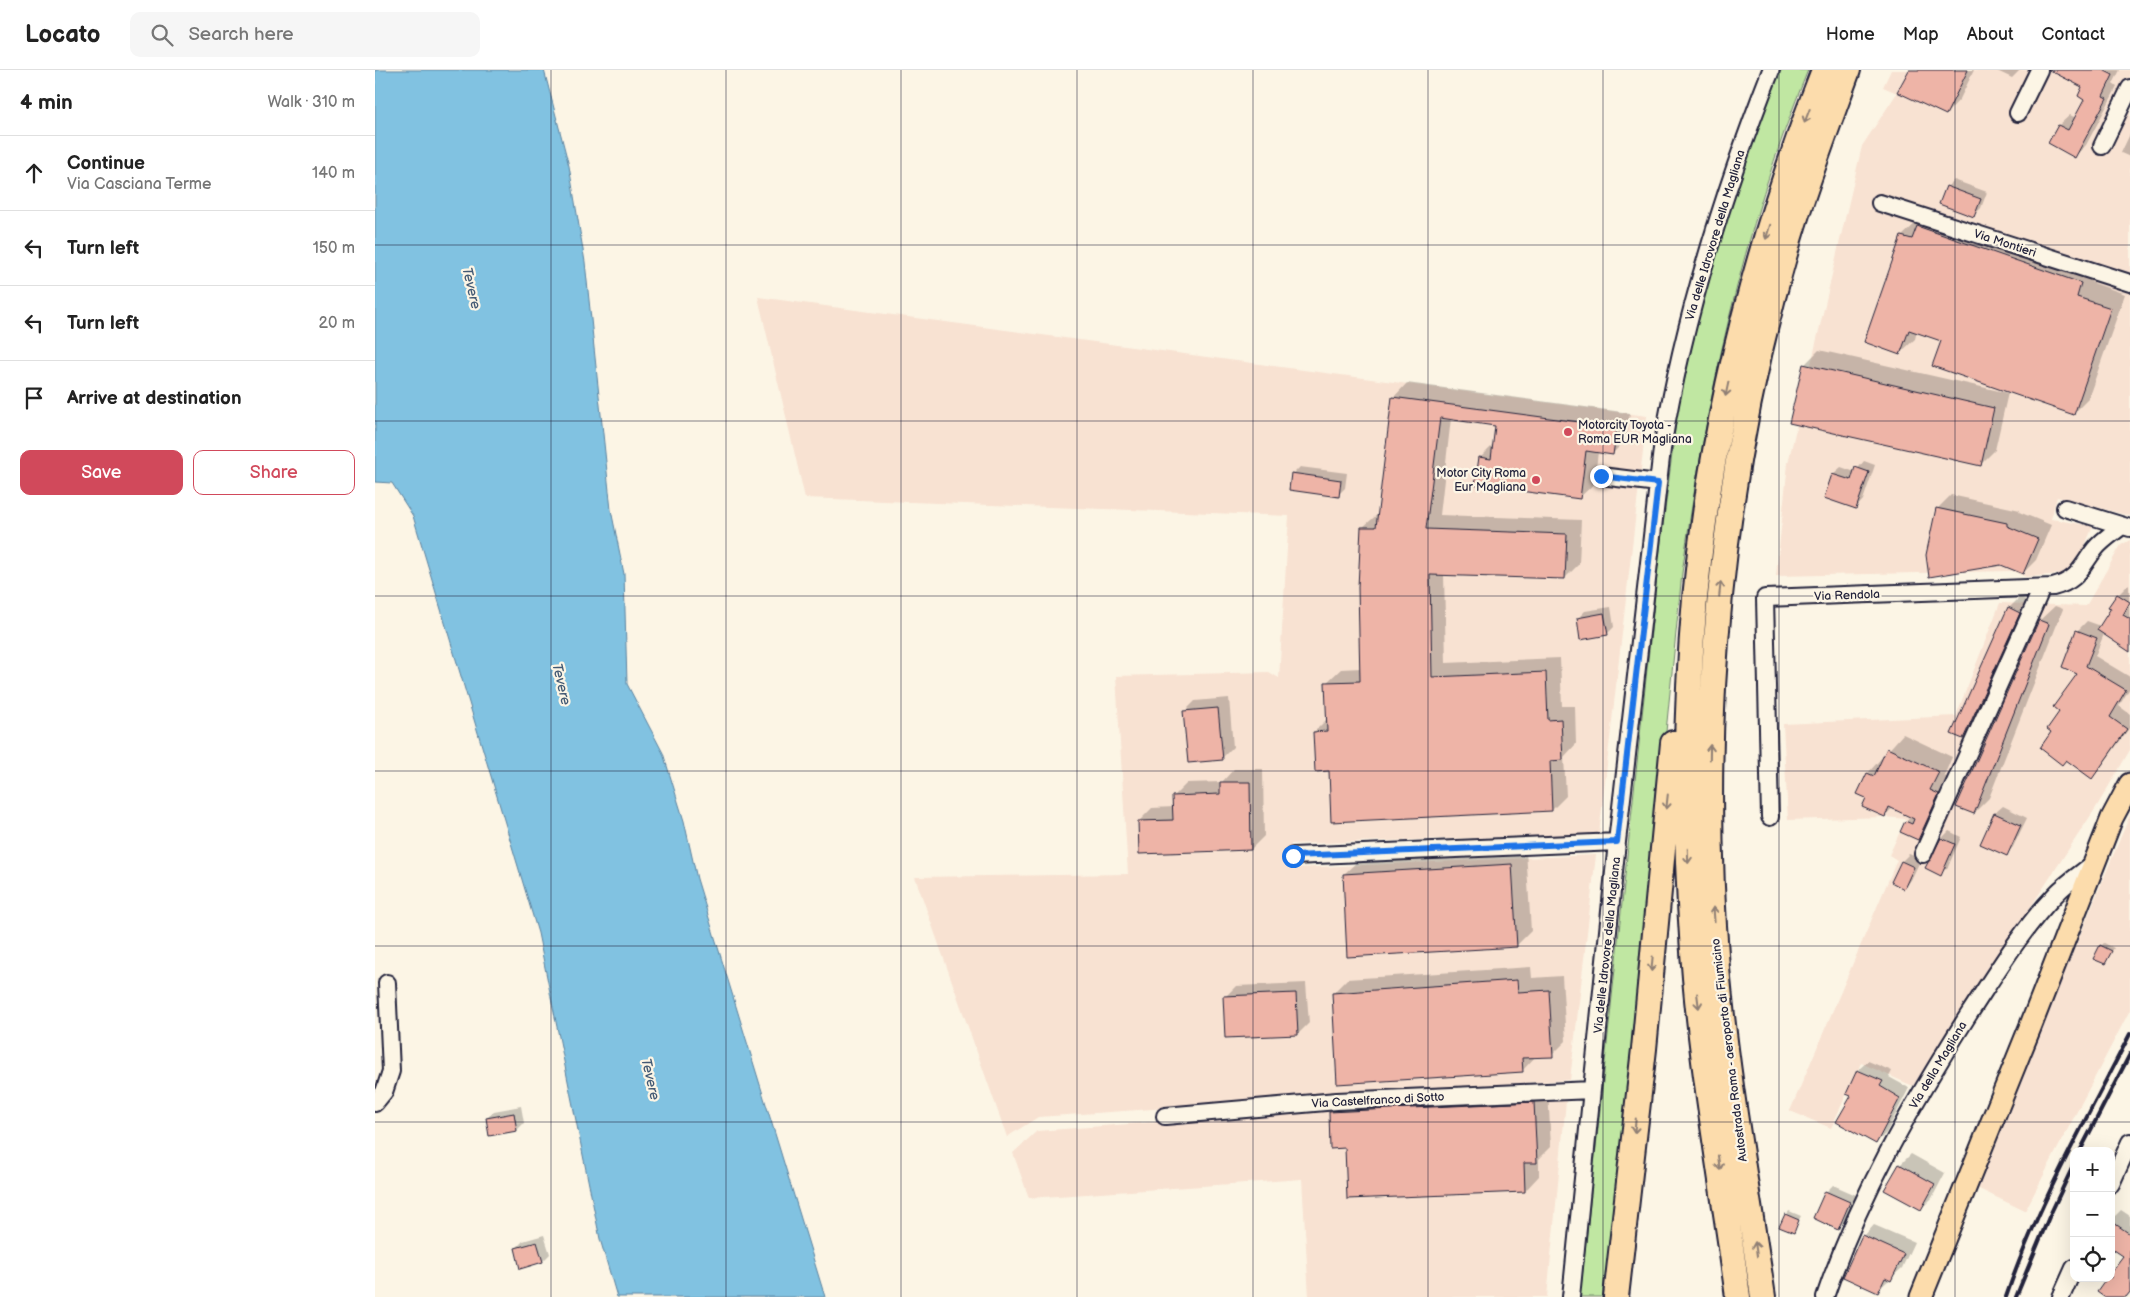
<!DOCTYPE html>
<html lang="en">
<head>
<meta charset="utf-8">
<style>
	:root { --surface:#fff; --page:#f6f6f6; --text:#222; --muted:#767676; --line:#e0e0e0; --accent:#d1495b }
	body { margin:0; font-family:"Balsamiq Sans",sans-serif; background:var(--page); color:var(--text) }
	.controls { position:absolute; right:15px; bottom:15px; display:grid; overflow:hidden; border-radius:10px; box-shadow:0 5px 20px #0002 }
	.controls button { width:45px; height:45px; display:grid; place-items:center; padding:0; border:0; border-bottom:1px solid var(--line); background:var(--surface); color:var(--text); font:25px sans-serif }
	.stop { position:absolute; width:15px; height:15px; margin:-11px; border:4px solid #1a73e8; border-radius:50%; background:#fff }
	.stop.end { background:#1a73e8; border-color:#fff; box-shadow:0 1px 5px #0008 }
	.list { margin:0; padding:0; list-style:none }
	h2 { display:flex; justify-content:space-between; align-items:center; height:65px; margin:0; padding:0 20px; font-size:21px }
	h2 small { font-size:16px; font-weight:400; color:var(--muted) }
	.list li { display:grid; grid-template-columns:32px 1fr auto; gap:15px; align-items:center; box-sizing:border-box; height:75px; padding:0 20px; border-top:1px solid var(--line) }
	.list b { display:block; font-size:19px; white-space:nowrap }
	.list p { margin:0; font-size:16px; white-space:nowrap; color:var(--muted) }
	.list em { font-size:16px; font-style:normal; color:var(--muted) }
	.actions { display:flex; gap:10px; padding:15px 20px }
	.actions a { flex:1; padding:11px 0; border:1px solid var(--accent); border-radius:10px; text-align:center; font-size:18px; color:var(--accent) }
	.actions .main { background:var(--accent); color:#fff }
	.icon { flex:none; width:28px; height:28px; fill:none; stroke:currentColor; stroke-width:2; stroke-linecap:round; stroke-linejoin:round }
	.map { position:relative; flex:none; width:1755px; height:1227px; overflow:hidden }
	header { display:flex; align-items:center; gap:30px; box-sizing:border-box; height:70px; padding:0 25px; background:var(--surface); border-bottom:1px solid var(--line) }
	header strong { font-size:24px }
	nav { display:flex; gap:28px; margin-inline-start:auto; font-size:18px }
	.search { width:350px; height:45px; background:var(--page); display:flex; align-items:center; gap:12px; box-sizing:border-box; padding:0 18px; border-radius:10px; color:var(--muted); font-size:19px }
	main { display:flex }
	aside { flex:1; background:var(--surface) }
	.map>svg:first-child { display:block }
</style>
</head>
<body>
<header>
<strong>Locato</strong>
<div class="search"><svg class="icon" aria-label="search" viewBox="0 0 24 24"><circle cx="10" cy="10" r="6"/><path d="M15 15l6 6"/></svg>Search here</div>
<nav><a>Home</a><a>Map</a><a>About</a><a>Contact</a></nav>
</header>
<main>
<aside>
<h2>4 min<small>Walk · 310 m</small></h2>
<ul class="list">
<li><svg class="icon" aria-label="ahead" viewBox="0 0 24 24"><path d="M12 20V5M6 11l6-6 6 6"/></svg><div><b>Continue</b><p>Via Casciana Terme</p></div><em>140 m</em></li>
<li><svg class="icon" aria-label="left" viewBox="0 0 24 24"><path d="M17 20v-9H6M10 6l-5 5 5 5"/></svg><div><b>Turn left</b></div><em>150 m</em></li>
<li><svg class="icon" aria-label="left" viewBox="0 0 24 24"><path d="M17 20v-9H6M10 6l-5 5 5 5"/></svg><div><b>Turn left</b></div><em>20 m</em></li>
<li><svg class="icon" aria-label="arrive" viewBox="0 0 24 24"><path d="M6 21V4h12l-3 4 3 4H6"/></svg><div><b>Arrive at destination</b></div></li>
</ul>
<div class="actions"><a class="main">Save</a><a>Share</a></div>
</aside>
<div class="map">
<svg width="1755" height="1227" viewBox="0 0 1755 1227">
	<rect width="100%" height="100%" fill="#fcf5e5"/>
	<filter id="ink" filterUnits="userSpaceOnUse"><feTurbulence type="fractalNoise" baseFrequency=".02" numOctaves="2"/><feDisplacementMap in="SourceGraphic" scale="10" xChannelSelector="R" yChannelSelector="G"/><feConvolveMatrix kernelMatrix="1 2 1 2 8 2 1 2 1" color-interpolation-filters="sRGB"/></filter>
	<g filter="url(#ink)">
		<!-- built -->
		<path fill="#f8e2d2" d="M1516,0H1755V446L1682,427L1676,449L1718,456L1699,503L1651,507L1637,501L1401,506L1413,393L1487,76L1522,23L1508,17Z
			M383,227L1272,346L1224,764L916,774L919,798L1221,785L1195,1010L663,1047L632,1067L540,807L753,804L741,606L894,602L904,608L914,446L430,428Z
			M1755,470V680L1722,736L1538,1016L1486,993L1456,1058L1415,1041L1522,790L1514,785L1531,749L1510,747L1413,750L1408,654L1581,646L1625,533L1711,536L1746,475Z
			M1755,745V940L1650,1141L1600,1117Z
			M1159,1031H1191L1172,1227H934L927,1109L654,1128L638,1083L662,1061L954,1039Z"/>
		<!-- green -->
		<path fill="#c0e7a2" stroke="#71846e" d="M1404,0H1433C1367,161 1331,331 1307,503L1234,1227H1205L1283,496L1302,344L1327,229L1361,120Z"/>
		<!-- water -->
		<path fill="#81c2e1" stroke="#5b829f" d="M0,0H169L194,96L210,192L236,440L249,504L252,614L288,683L309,751L322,809L450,1227H242L225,1169L163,863L38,446L17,413L0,412Z"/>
		<!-- shadow -->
		<path fill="#0003" d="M1536,0H1599L1585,29L1571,44Z
			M1620,0H1645L1637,8Z
			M1685,0H1745L1738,14L1742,17L1711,75L1700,86L1675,73L1684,55L1695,45L1701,48L1711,29L1709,17Z
			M1755,64V87L1746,83Z
			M1579,110L1612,122L1606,138L1599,145L1572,117Z
			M1542,152L1720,199L1716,212L1750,224L1713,329L1699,343L1567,270L1542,261L1540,269L1525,283L1527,166Z
			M1444,280L1633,323L1620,380L1605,395L1429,295Z
			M1032,313L1255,343L1251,370L1237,384L1223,382L1219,414L1204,428L1105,388L1119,374L1121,355L1076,348L1065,445L1206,450L1204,494L1190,508L1069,504L1071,593L1185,588L1187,636H1200L1201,674L1189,687L1191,726L1177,740L955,700L939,662L953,648L951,613L966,599L986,598L988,457L1004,443L1018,328Z
			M1489,391L1500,395L1488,430L1481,438L1451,428L1458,404L1466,397L1480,402Z
			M925,397L972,403L970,418L963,425L918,404Z
			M1576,425L1645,440L1644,442L1676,455L1661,490L1648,503L1626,494L1562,439Z
			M1754,514L1755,580L1729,564L1720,586L1755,607V618L1744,636L1755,644V657L1726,697L1716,707L1678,662L1704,603L1702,561L1712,551L1726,556L1738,538L1743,525Z
			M1645,527L1655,532L1599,657L1588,668L1634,538Z
			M1680,536L1688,539L1614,728L1599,743L1665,550Z
			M1236,537L1239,557L1232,564L1203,548L1210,541Z
			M854,628L858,677L847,688L809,642L820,631Z
			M1528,664L1577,687L1569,706L1578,709L1558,754L1543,769L1531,752L1536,746L1518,738L1510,745L1493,727V703Z
			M859,699H888L889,766L876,779L764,751L777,738L799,737V726L812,713L847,712Z
			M1628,736L1652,748L1638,777L1631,785L1607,774L1620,743Z
			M1574,761L1586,767L1573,797L1565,804L1552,798L1567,768Z
			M1151,780L1156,861L1141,876L969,804L984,790Z
			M1534,784L1546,789L1536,810L1529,817L1517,812L1527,791Z
			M1729,873L1739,878L1730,893L1726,876Z
			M1156,897L1157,908L1187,906L1191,971L1177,985L1161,986L1147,1001L958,923L972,909Z
			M931,913L934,953L923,964L850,927L861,916Z
			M1493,991L1517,1001L1514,1007L1534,1018L1511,1063L1501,1073L1477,1025L1473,1023L1483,1000Z
			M1173,1019L1176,1077L1164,1089V1106L1150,1121L972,1077L955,1042L970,1028Z
			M146,1036L149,1053L142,1060L112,1048L119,1041Z
			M1536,1084L1570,1103L1557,1128L1546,1139L1525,1095Z
			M1458,1115L1481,1125L1470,1151L1463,1158L1451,1122Z
			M1746,1140L1755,1146V1223L1752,1227H1731L1736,1208L1750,1186L1736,1176V1150Z
			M1414,1141L1426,1146L1418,1161L1406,1156Z
			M1499,1155L1539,1172L1527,1198L1502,1221L1470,1207L1489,1166Z
			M169,1165L175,1184L168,1191L141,1178L148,1171Z"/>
		<!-- building -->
		<path fill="#eeb4a7" stroke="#22223b" d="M1534,0H1593L1571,45L1522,22Z
			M1674,0H1728L1738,5L1728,26L1732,28L1700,88L1673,73L1683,55L1693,60L1709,30L1703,26L1707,17Z
			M1571,116L1606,129L1599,147L1564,134Z
			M1542,156L1706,213L1702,227L1736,238L1699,345L1557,296L1566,271L1534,260L1525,285L1489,272L1526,166L1537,169Z
			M1428,294L1619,338L1606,396L1414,353Z
			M1017,327L1242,357L1238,385L1211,381L1205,429L1100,415L1104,387L1116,389L1120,356L1065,348L1051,459L1192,464L1190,509L1055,505L1057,607L1171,602L1173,650L1186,649L1188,690L1175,691L1177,741L956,752L954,701L940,702L938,662L952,661L950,612L985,611L983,517L986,457H1001Z
			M1480,397L1494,402L1481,439L1449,428L1457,404L1476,410Z
			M916,403L966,410L964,427L914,420Z
			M1561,438L1632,453V456L1663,469L1648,504L1626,495L1554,507L1551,485Z
			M1742,524L1755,532L1748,545L1755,549V582L1722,560L1736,538L1733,537Z
			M1633,537L1645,543L1588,669L1576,664Z
			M1229,543L1233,565L1205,570L1202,548Z
			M1664,550L1674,554L1599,744L1581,737Z
			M1701,560L1722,568L1711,596L1751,620L1735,647L1752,659L1717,709L1691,690L1687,695L1665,678L1676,662L1672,659L1684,642L1678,637L1702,604L1687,597Z
			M843,638L848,690L813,693L808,641Z
			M1512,678L1564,702L1555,720L1564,724L1543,770L1525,762L1530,751L1537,754L1539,749L1514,737L1510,747L1487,737L1491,728L1482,724L1492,703L1499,706Z
			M845,712H875L876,780L764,784L763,751L798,750L797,726L845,724Z
			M1619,743L1646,755L1632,786L1605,774Z
			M1566,768L1580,774L1566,806L1550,798Z
			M1526,791L1539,797L1529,819L1516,812Z
			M1137,794L1142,877L972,887L968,804Z
			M1725,875L1737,881L1730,894L1718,889Z
			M1142,910L1143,922L1174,920L1178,987L1147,988L1148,1002L962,1014L957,923Z
			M921,923L923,965L850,968L848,926Z
			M1482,1000L1508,1011L1505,1016L1525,1028L1501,1074L1461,1052L1476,1026L1471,1024Z
			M1159,1032L1162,1093H1149L1150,1122L972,1129L970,1078L955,1079L954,1042Z
			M139,1043L142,1061L114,1066L111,1048Z
			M1524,1094L1560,1114L1546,1140L1509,1120Z
			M1450,1121L1475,1132L1463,1160L1438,1148Z
			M1410,1144L1424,1150L1419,1163L1404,1157Z
			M1736,1151L1755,1164V1222L1751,1227H1729L1722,1222L1732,1208H1736V1202L1748,1186L1736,1178Z
			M1487,1165L1529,1184L1516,1211L1510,1208L1503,1223L1468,1207Z
			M162,1172L168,1192L145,1199L140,1178Z"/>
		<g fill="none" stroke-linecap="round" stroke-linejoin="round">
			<!-- minor casing -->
			<g stroke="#22223b" stroke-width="20">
				<path id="minor" d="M1643,43L1664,0
					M1727,76L1755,18
					M1505,133L1755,213
					M1226,406L1283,413
					M1690,438L1755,458
					M1395,747L1390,528L1678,517C1704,510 1705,498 1720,479C1727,470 1738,463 1747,456
					M1548,784L1667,518
					M918,786L1242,772
					M0,1033L9,1022L16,1001L12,913
					M790,1046L962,1031L1217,1020
					M1736,1114L1755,1072
					M1196,1227L1242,772L1287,379C1308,249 1348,123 1396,0
					M1450,1227C1484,1126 1537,1034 1594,944C1621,903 1647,859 1681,824C1692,812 1707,803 1719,793
					M1686,1227L1699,1198"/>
			</g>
			<!-- major casing -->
			<g stroke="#22223b" stroke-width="25">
				<path id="major" d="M1546,1227L1656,955L1737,748L1755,714"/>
			</g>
			<!-- highway casing -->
			<g stroke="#22223b" stroke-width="28">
				<path id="highway" d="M1241,1227L1269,979L1298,673
					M1363,1227C1347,1107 1324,987 1317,866C1309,754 1310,641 1320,528C1337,347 1383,169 1449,0
					M1388,1227C1372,1118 1352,1008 1342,898C1322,651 1345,403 1415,166C1432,110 1453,55 1473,0"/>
			</g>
			<!-- minor -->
			<use href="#minor" stroke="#fcf5e5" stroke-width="16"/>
			<!-- major -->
			<use href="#major" stroke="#fcdcac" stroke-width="21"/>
			<!-- highway -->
			<use href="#highway" stroke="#fcdcac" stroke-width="24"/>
			<!-- rail -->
			<path stroke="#22223b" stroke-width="4" d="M1705,1081L1755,984
				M1631,1227C1662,1136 1711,1050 1755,964
				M1641,1227L1674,1147L1699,1094"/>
		</g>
		<!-- one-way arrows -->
		<defs><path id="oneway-shaft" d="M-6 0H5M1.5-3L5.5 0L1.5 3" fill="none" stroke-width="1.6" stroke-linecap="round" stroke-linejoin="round" transform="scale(1.25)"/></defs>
		<g stroke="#8f7f74">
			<use href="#oneway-shaft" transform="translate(1432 46) rotate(111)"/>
			<use href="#oneway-shaft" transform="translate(1393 162) rotate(107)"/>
			<use href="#oneway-shaft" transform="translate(1352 319) rotate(102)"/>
			<use href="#oneway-shaft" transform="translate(1345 519) rotate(-84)"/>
			<use href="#oneway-shaft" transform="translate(1335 682) rotate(-89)"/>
			<use href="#oneway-shaft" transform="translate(1292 732) rotate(96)"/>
			<use href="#oneway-shaft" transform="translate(1313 786) rotate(88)"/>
			<use href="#oneway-shaft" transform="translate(1339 844) rotate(-94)"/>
			<use href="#oneway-shaft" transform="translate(1277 894) rotate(95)"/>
			<use href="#oneway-shaft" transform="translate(1323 931) rotate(83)"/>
			<use href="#oneway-shaft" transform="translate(1260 1056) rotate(96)"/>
			<use href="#oneway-shaft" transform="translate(1344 1093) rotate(82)"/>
			<use href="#oneway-shaft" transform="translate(1381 1179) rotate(-98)"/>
		</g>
	</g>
	<g fill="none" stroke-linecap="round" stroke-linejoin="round" filter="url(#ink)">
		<!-- route -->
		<path stroke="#1a73e8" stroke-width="6" d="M918,786L1242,772L1283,413L1226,406"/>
	</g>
	<!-- grid -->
	<path fill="none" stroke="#22223b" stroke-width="1" stroke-opacity="0.55" d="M176,0V1227M351,0V1227M526,0V1227M702,0V1227M878,0V1227M1053,0V1227M1228,0V1227M1404,0V1227M1580,0V1227M0,175H1755M0,351H1755M0,526H1755M0,701H1755M0,876H1755M0,1052H1755"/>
	<!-- markers -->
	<g fill="#d1495b" stroke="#fcf5e5" stroke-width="2">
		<circle cx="1193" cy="362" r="5"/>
		<circle cx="1161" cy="410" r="5"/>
	</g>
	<g text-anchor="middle" stroke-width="4.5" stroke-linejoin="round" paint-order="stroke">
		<!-- street labels -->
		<g font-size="12" fill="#22223b" stroke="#fcf5e5">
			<text transform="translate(1340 165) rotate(-73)" y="4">Via delle Idrovore della Magliana</text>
			<text transform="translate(1630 173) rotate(18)" y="4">Via Montieri</text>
			<text transform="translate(1472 525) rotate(-2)" y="4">Via Rendola</text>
			<text transform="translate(1232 875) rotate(-84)" y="4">Via delle Idrovore della Magliana</text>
			<text transform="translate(1354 980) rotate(-97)" y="4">Autostrada Roma - aeroporto di Fiumicino</text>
			<text transform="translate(1563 995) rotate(-59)" y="4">Via della Magliana</text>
			<text transform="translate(1003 1030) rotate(-3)" y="4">Via Castelfranco di Sotto</text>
		</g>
		<!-- poi labels -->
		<g font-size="12" fill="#22223b" stroke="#fcf5e5" text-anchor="start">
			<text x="1203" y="359">Motorcity Toyota -<tspan x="1203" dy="14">Roma EUR Magliana</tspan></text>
			<text x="1151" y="407" text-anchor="end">Motor City Roma<tspan x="1151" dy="14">Eur Magliana</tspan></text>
		</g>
		<!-- water labels -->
		<g font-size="14" font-style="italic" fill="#435a75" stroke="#fcf5e5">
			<text transform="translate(97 218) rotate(77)" y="5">Tevere</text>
			<text transform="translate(187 614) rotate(77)" y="5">Tevere</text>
			<text transform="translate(276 1009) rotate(77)" y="5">Tevere</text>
		</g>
	</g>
</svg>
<div class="controls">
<button>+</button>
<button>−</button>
<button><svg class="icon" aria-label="locate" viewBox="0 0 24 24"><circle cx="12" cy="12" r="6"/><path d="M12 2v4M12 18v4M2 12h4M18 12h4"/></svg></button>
</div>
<div class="stop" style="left:918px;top:786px"></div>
<div class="stop end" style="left:1226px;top:406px"></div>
</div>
</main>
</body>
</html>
